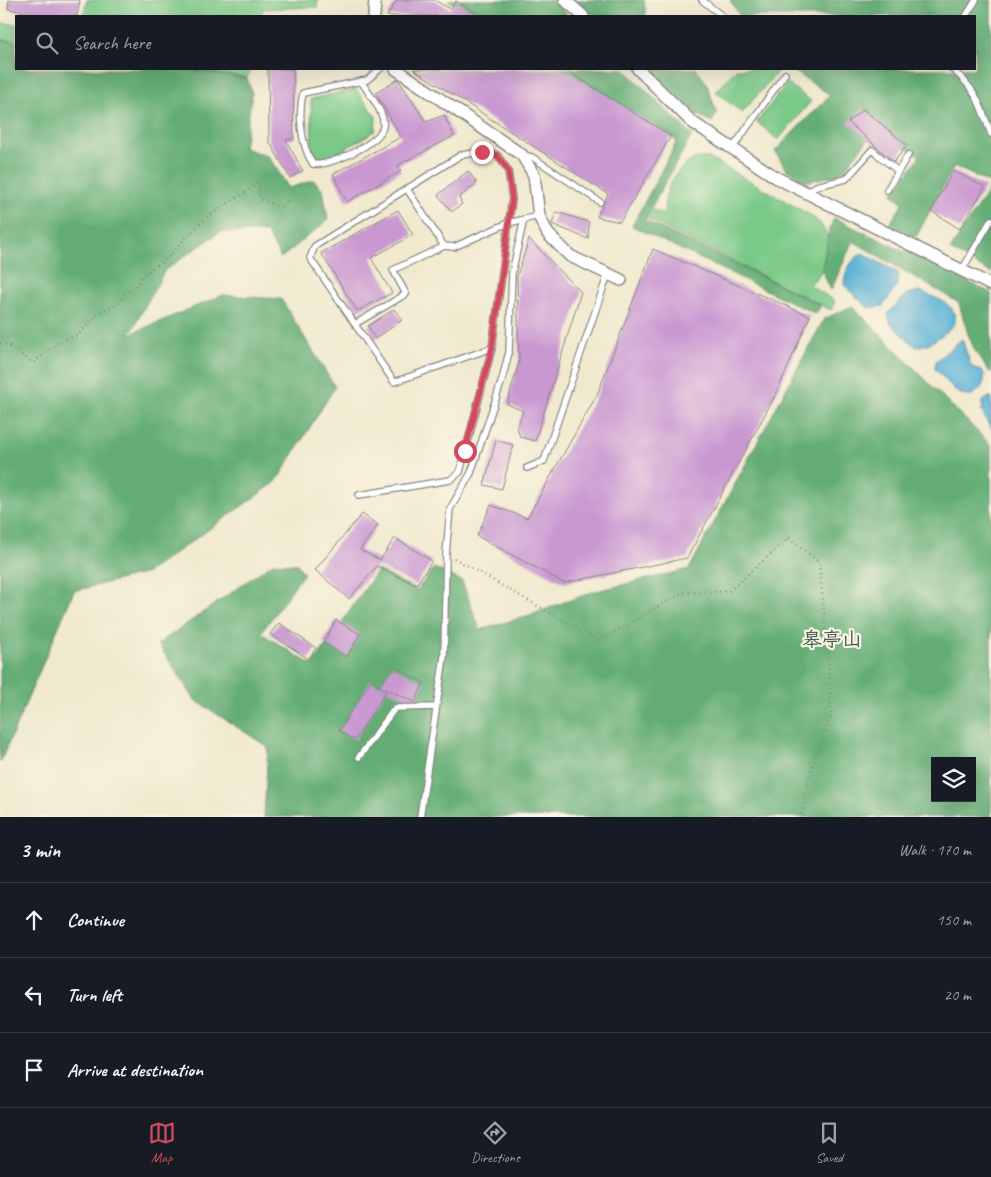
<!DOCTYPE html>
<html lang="en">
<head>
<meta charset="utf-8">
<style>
	:root { --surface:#171b24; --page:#20242c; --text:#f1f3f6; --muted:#9ea1a6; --line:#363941; --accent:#d1495b }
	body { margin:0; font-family:Caveat,"LXGW WenKai TC",sans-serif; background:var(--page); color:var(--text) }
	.controls { position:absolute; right:15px; bottom:15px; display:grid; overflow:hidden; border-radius:0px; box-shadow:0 5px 20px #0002 }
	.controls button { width:45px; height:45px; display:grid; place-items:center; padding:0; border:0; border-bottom:1px solid var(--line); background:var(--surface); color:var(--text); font:25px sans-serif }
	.stop { position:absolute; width:15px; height:15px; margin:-11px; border:4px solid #d1495b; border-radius:50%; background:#fff }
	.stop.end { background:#d1495b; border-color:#fff; box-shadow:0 1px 5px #0008 }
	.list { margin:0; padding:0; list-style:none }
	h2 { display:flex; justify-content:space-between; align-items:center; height:65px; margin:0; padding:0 20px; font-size:21px }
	h2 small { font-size:16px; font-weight:400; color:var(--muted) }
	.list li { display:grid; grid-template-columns:32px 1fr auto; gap:15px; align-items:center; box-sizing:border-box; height:75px; padding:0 20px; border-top:1px solid var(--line) }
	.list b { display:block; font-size:19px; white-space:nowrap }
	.list em { font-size:16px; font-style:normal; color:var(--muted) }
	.icon { flex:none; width:28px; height:28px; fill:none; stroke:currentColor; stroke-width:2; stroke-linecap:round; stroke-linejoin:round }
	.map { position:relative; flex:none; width:991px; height:817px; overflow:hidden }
	.search { position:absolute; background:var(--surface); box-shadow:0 5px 20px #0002; left:15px; right:15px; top:15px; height:55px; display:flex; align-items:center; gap:12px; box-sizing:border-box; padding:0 18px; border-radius:0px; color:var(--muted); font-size:19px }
	.sheet { height:290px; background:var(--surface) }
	nav { display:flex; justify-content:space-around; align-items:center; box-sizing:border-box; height:70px; border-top:1px solid var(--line); background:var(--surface); font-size:14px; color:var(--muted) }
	nav a { display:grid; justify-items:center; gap:2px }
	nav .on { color:var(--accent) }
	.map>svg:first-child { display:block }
</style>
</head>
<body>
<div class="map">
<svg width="991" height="817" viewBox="0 0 991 817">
	<rect width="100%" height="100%" fill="#fcf5e5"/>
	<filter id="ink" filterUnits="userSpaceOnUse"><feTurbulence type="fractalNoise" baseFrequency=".02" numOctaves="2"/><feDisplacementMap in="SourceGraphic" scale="10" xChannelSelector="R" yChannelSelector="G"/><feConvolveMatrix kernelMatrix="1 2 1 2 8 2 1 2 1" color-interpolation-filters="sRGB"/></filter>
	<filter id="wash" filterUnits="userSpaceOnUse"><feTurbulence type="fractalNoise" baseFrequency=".0096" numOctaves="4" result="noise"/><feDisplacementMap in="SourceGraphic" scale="20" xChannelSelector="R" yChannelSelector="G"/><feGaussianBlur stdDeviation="1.12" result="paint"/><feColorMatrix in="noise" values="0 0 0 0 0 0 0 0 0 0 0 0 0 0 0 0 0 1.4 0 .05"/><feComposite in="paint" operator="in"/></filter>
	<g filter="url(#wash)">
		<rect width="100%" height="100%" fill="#f0e9ce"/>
		<!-- green -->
		<path fill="#7ac988" stroke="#4e7662" d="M87,0H318L317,7L262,9V16H83Z
			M0,23L16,24V42L0,39Z
			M190,69H251L247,78Z
			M736,69H773L777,72L742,113L716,92Z
			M787,83L811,101L778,140L757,122Z
			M356,89L376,117L375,131L331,157L320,158L312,151L311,99Z
			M696,158H709L810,215L820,223L832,243C828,259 822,275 809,285L835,301L831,310L642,216L646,207L664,215C664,190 673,170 696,158Z"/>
		<!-- forest -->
		<path fill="#63ad74" stroke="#426858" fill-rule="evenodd" d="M448,0H552L569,16H474Z
			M576,0H644L646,16H594Z
			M730,0H991V184L954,166L916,237L889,225L903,203L892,194L920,156L876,129L841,174L806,182L786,169L775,151L830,95L791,69H975V16H740Z
			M0,40L16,42V69H180L247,78L252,93L244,148L268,156L289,188L314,180L323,189L328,220L281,258L266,232H220L165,270L130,334L223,295L281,299L335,387L276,482L147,573L74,591L0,763Z
			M560,69H624L692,135L644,220L821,305L816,314L632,226L677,141Z
			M649,69H696L706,82L717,113L712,122L697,115Z
			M991,186V273L950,250Z
			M834,218L991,293V373C971,351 967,331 959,303L853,241L831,290L822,271L829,231Z
			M852,306L991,445V817H264L268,747L195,700L158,644L273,563L297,564L304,573L261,633L312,665L378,570L417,590L434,568L462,581L480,630L533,614L592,592L689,569L824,319ZM935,761H972V798H935Z"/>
		<!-- water -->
		<path fill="#58b1d5" stroke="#3d6a88" d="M862,253L899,273L897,285L883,306L868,308L844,285C844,272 851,260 862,253Z
			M920,291C937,300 956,301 955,323C944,335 933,344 916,347L890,323L888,314L906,294Z
			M962,339L971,366L984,373C986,386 979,391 969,397L957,392L935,369L936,361Z
			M991,396V429L982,412L983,401Z"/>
		<g id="blocks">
			<!-- building -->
			<path fill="#c998d1" d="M9,0H80L77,16H48L8,9Z
				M397,0H434L451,9L456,1L480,16H387Z
				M268,69H293L294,139L286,140L303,171L290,178L269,141Z
				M413,69H564L671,136L620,222L597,217L608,194Z
				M398,79L426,122L444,115L454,136L398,165L401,171L347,202L333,174L401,137L376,93Z
				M863,109L907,145L894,162L848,122Z
				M468,171L477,183L459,198L462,204L452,212L438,195Z
				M953,171L985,187L960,229L931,211Z
				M398,210L413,235L371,258L392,293L357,311L321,253Z
				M556,212L589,222L588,239L552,224Z
				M529,239L581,292L535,441L520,437L517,427L523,411L507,404L519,362L517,276Z
				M653,249L810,316L777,392L687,558L564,583L477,536L491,505L527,518L597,395Z
				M394,309L402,320L375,339L368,326Z
				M496,440L513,445L502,489L484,485Z
				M362,514L378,525L360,550L380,560L395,538L432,561L416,585L377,566L349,599L315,570Z
				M336,620L360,634L347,657L323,643Z
				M279,623L316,648L309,659L270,634Z
				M393,666L424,683L415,702L379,686Z
				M371,680L386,691L355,740L339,731Z"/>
		</g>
	</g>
	<g filter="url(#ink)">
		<use href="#blocks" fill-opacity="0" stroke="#898684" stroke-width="1"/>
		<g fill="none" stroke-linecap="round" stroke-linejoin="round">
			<!-- service casing -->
			<g stroke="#898684" stroke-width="8">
				<path id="service" d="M702,0L722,16
					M966,16L976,0
					M952,69C977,90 980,104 991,134
					M361,81C368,93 386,113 383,127C379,144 329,167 313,164C301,146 298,115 303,93L367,80L380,69
					M732,149L785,74
					M522,155L532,157L600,202
					M407,189L444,246L454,247L508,223L539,216
					M887,190L908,155
					M807,193L816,186L846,179L872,150L898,171
					M962,270L991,220
					M355,324L406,294L393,270L444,246
					M527,468L544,461L608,274
					M359,495L450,480L460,472L492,348L512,199L508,170L497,155L482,152L461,155L315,246L310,258L394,382L492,348
					M359,757L395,708L436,707
					M420,817L444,657L446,554L450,509L471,473L502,380L509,352L512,273L524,219"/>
			</g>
			<!-- minor casing -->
			<g stroke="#898684" stroke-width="14">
				<path id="minor" d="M565,0L583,16
					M374,16L375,0
					M396,69L522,155L534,175L539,216L548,234L570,256L621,280
					M638,69L692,122L777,178L991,285"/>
			</g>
			<!-- path -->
			<path stroke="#898684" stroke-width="2.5" stroke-dasharray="1 4" stroke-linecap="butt" d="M0,343L8,345L33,363L57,343L79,334L97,315L120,302L125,293L136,287L142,276L167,258L204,219L252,188L259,180L260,199L282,208L289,199
				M454,558L599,641L682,593L729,591L789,538L819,562L828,653L831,716L812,766L801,817"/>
			<!-- service -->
			<use href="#service" stroke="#fff" stroke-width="5.5"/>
			<!-- minor -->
			<use href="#minor" stroke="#fff" stroke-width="11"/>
		</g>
	</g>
	<g fill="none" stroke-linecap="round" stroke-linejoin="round" filter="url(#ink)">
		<!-- route -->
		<path stroke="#d1495b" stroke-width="6" d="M465,451L492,348L512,199L508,170L497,155L482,152"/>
	</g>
	<g text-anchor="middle" stroke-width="4.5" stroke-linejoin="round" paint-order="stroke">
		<!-- park labels -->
		<g font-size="20" fill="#415c56" stroke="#fcf5e5">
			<text x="832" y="646">皋亭山</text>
		</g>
	</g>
</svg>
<div class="controls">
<button><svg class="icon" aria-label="layers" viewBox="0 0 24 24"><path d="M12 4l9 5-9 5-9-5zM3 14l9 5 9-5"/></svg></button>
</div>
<div class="stop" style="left:465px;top:451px"></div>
<div class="stop end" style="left:482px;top:152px"></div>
<div class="search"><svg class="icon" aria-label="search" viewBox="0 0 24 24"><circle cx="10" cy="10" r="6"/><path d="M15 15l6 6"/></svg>Search here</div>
</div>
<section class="sheet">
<h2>3 min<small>Walk · 170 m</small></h2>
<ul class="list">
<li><svg class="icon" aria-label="ahead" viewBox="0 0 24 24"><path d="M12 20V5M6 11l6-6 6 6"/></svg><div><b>Continue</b></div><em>150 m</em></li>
<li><svg class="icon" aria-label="left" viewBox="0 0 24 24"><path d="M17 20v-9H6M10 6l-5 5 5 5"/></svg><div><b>Turn left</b></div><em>20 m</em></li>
<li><svg class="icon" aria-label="arrive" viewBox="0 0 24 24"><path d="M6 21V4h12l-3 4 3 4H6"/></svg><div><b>Arrive at destination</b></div></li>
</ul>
</section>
<nav>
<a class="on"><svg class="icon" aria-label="map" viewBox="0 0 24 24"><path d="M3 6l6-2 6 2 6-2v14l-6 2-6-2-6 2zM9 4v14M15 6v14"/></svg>Map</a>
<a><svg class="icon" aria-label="directions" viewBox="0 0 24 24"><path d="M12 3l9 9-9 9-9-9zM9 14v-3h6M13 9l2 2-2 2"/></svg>Directions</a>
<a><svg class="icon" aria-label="saved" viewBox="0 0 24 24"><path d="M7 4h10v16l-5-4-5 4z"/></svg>Saved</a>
</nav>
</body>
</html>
